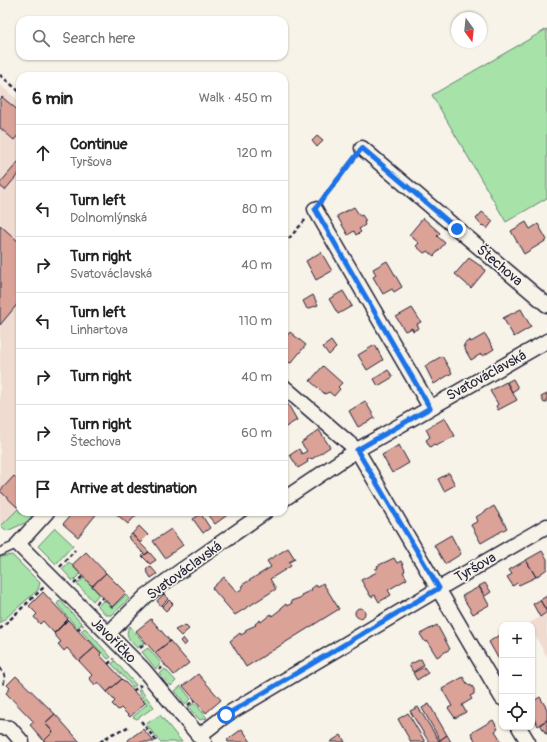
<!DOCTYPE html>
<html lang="en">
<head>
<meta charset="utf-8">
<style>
	:root { --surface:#fff; --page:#f6f6f6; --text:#222; --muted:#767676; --line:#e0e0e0 }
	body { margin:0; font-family:Pangolin,sans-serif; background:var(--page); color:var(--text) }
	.controls { position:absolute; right:12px; bottom:12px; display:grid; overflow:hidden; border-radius:8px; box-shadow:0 1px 3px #0004 }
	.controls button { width:36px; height:36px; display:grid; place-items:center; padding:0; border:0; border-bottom:1px solid var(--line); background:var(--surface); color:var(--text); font:20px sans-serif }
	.compass { position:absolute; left:451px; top:12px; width:36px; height:36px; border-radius:50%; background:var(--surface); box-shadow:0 1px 3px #0004; rotate:165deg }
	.stop { position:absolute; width:12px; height:12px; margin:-9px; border:3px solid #1a73e8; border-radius:50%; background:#fff }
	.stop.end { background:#1a73e8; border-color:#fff; box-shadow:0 1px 4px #0008 }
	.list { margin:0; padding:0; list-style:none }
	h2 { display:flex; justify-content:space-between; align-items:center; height:52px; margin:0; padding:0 16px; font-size:17px }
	h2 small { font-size:13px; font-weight:400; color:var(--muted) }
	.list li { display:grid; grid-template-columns:26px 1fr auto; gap:12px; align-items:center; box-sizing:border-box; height:56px; padding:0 16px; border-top:1px solid var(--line) }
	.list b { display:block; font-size:15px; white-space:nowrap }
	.list p { margin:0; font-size:13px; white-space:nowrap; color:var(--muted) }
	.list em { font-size:13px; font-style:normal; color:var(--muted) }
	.icon { flex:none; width:22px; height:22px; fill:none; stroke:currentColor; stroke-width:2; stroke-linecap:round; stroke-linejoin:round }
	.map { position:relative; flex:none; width:547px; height:742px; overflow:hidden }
	.search { position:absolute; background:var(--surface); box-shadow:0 1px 3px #0004; left:16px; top:16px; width:272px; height:44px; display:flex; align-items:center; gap:10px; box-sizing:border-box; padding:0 14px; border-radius:12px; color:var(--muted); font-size:15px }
	.panel { position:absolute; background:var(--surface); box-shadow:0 1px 3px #0004; left:16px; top:72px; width:272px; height:444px; border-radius:12px }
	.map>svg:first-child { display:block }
</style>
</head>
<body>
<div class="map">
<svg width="547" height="742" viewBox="0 0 547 742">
	<rect width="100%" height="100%" fill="#f7f3e8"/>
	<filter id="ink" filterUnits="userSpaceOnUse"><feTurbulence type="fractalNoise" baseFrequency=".025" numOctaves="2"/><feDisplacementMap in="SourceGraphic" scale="8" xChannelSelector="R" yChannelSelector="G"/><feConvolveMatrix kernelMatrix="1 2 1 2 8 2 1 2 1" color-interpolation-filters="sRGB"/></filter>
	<g filter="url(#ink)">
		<!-- built -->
		<path fill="#efdbd0" d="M0,85L20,102V507L0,527Z
			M547,613V657L532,630V625L528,624Z"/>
		<!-- green -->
		<path fill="#a7e2a8" stroke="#648272" d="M547,29V198L506,222L432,95Z
			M20,507V512H37L27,522L7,531L1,526Z
			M55,528L73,545L56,564L38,546Z
			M12,555L40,583L38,590L0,623V557Z
			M69,562L80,574L73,581L62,569Z
			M84,578L99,594L93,601L77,584Z
			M126,595L129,599L112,615H106L98,606L104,600L112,608Z
			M60,600L82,624L77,628L57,604Z
			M130,626L144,643L137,648C131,641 123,635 130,626Z
			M85,628L111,657L108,659L81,631Z
			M148,648L161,663L156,669L142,652Z
			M115,661L136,685L133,687L112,664Z
			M165,669L176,681L171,686L160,674Z
			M181,686L191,699L185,704L175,691Z
			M140,689L154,707L137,719L133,717L147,704L138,691Z
			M195,703L207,718L200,720L188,707Z
			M160,715L182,742H160L146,724Z"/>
		<!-- building -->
		<path fill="#dba298" stroke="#22223b" d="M2,97L20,112V133L14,140L0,128V100Z
			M317,136L323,141L317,147L312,141Z
			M19,161L20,172L5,190L0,186V183Z
			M354,207L360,216L362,215L366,221L364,222L365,225L359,229L361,232L356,235L354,231L348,235L337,216Z
			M482,212L493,221L487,229L483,225L482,226L476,219Z
			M423,218L440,233L437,236L445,243L434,256L428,251L424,253L416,246L419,243L409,235Z
			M526,222L530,229L538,224L547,240L524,254L511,231Z
			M0,225L20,243V301L0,325Z
			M321,252L332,271L316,280L306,261Z
			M469,258L479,265L483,267L485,271L471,288L455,274Z
			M387,261L402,287L394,292L392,289L383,294L373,277L376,275L373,269Z
			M343,291L352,306L338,314L329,299Z
			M313,295L318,305L307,309L303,301Z
			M412,308L421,322L417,324L419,328L413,331L412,328L405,331L396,317Z
			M521,309L531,327L514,337L503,318Z
			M290,332L306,345L291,363L288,362L285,365H284V339Z
			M485,334L494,349L483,356L481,354L471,360L463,346H465L464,344L470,340L471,342Z
			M331,341L336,348L329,355L323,347Z
			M375,345L383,360L367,370L358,355Z
			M442,356L452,373L434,384L425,366Z
			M323,366L342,383L338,387L340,389L334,396L329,392L325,394L310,381Z
			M388,370L393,377L378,386L374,379Z
			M513,379L518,388L512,392L507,382Z
			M506,382L517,400L498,410L496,406L498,404L490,391Z
			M547,394V402L544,403L541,397Z
			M286,401L297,420L284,428V402Z
			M365,401L375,418L358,427L349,411Z
			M445,418L455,436L436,446L434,444L430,447L426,440L430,437L426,429Z
			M319,430L330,447L312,459L311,458L307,460L308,462L298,468L290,455L299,449L302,454L307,451L301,443Z
			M399,445L409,463L392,473L382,455Z
			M449,473L455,485L444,491L438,479Z
			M14,476L20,482V504L17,507L0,491Z
			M494,506L507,528L481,543L471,525L478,521L476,517Z
			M73,512H98L78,537L63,524Z
			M114,512H139L128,524Z
			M205,512H229L230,513L215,524Z
			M201,514L210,528L203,533L193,519Z
			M139,526L148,535L140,543L132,534Z
			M171,529L183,545L165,558L153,541Z
			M132,534L140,543L149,552L145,555L128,537Z
			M451,535L461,554L445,564L434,545Z
			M288,548L295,559L289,562L291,566L270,579L276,589L235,615L212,588L224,577L237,592L243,588L242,585L271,567L267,561Z
			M542,551L547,559V569L536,577L526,560Z
			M86,552L106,573L92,586L72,565Z
			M149,552L156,560L150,564L142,556Z
			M394,558L397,563L401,561L403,565L405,571L403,572L407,579L388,590L391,595L379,602L375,595L371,597L361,580L377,572L375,569L378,568L377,566Z
			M526,560L536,577L519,585L517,583L513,586L507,577L512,574L509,570Z
			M150,566L157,574L151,578L146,570Z
			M106,573L126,593L112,607L92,586Z
			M323,583L339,609L246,667L230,641L240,633L241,635L246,632L245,630L256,625L255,624L260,620L261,622L271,614L272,616L281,609V608L286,604L287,606L292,603L291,601L302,597L301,595L312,590L311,589L316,585L317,587Z
			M485,583L491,592L485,596L479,586Z
			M479,587L489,605L473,614L462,596Z
			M43,592L68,619L54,633L43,621L40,624L34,617L37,614L29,606Z
			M164,594L168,599L161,606L157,601Z
			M547,596V612L540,600Z
			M169,600L173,604L166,611L162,607Z
			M540,600L547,612L540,617L533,604Z
			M355 613a5 5 0 1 1 10 0a5 5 0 1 1-10 0Z
			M151,619L170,641L155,653L136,631Z
			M68,620L88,641L89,640L95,647L79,661L67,648L64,651L58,644L61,642L54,634Z
			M185,625L189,629L181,636L175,630Z
			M437,625L450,649L437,657L427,641L425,642L420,634Z
			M499,635L502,640V655L498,658L489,642Z
			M183,638L187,643L184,646L180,641Z
			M170,641L189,663L174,675L155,653Z
			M95,647L101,653L100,655L122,679L107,692L98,682L95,685L89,678L92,675L79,661Z
			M421,659L424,665L413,672L409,665Z
			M424,667L428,673L417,680L413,673Z
			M198,674L221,700L206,713L183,686Z
			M16,676L55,714L45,723L53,732L44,741L30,725L34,722L6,693L10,688L7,685Z
			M463,677L468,685L472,686L474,689V694L470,696L472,699L462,705L466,712L455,718L448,708L452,706L442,689Z
			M122,679L145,703L130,717L121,708L118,710L112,704L115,701L107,692Z
			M540,697L547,709V720L538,726L532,715V702Z
			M429,704L447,735L440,740L422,708Z
			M418,707L439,741L437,742H429L410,711Z
			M408,713L425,742H411L398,719Z
			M55,714L80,742H45L44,741L53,732L45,723Z
			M493,720L498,729L495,731L502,742H476L471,733Z
			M547,720V734H546L540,724Z
			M143,729L154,742H129L128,740Z
			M242,729L251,742H228L227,740Z
			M341,735L345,742H330Z
			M447,735L451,742H437L439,741Z"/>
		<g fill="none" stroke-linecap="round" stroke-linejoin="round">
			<!-- lane casing -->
			<g stroke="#22223b" stroke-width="10">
				<path id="lane" d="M0,552L18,544"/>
			</g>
			<!-- street casing -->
			<g stroke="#22223b" stroke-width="17">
				<path id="street" d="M362,148L547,305
					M315,209L430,407
					M284,387L357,450L502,698
					M284,499L357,450L547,341
					M47,512L18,544L143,669L204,742
					M108,634L146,596L179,572L265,512
					M0,727L10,728L22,742
					M519,727L528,742
					M199,736L226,715L445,585L547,526"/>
			</g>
			<!-- path -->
			<path stroke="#22223b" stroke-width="2.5" stroke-dasharray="4 3" stroke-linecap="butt" d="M0,75L20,92
				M323,198L355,158
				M284,244L306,219
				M60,567L75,550
				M74,584L83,576
				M96,604L103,597
				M0,629L44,587
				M77,630L83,625
				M140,648L146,643
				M108,664L114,659
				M0,668L5,676L3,686
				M159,670L165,665
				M133,691L141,685
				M188,705L195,700
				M141,721L157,742
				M100,742L112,734L128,727"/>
			<!-- lane -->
			<use href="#lane" stroke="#f7f3e8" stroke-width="7"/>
			<!-- street -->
			<use href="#street" stroke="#f7f3e8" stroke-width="14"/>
		</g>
	</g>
	<g fill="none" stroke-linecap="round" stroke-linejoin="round" filter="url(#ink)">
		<!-- route -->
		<path stroke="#1a73e8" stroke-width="5" d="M226,715L439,588L357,450L430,408L315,209L362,148L457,229"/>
	</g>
	<g text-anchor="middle" stroke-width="3.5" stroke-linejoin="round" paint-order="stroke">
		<!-- street labels -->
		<g font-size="14" fill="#22223b" stroke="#f7f3e8">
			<text transform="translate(500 265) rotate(40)" y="5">Štechova</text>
			<text transform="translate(486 375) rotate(-29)" y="5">Svatováclavská</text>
			<text transform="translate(475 567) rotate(-30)" y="5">Tyršova</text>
			<text transform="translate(184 570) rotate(-36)" y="5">Svatováclavská</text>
			<text transform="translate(114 640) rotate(45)" y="5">Javoříčko</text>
		</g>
	</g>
</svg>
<div class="controls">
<button>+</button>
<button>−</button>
<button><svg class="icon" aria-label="locate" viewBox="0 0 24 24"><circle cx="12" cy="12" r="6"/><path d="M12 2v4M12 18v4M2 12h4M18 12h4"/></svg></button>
</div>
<svg class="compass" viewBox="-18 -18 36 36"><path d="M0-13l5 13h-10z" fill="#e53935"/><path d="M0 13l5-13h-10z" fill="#767676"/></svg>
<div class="stop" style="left:226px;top:715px"></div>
<div class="stop end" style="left:457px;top:229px"></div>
<div class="search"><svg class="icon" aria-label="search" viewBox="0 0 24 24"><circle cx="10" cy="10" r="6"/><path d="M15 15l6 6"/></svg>Search here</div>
<section class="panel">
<h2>6 min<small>Walk · 450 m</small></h2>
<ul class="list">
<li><svg class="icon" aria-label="ahead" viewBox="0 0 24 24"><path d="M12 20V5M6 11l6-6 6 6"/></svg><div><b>Continue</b><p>Tyršova</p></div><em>120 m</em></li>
<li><svg class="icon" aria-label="left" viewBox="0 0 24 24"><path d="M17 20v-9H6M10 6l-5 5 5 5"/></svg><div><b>Turn left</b><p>Dolnomlýnská</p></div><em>80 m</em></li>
<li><svg class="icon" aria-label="right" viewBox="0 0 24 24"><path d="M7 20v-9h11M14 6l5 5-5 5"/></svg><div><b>Turn right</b><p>Svatováclavská</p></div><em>40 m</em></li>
<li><svg class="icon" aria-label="left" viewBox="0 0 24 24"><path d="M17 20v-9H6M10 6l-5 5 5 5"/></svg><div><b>Turn left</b><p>Linhartova</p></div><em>110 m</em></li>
<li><svg class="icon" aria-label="right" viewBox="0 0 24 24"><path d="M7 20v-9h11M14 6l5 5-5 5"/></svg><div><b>Turn right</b></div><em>40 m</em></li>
<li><svg class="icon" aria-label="right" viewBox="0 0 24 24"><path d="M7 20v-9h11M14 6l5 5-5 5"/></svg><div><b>Turn right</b><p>Štechova</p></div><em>60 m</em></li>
<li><svg class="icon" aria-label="arrive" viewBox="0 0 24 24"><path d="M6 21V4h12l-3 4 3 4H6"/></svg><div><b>Arrive at destination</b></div></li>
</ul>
</section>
</div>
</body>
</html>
